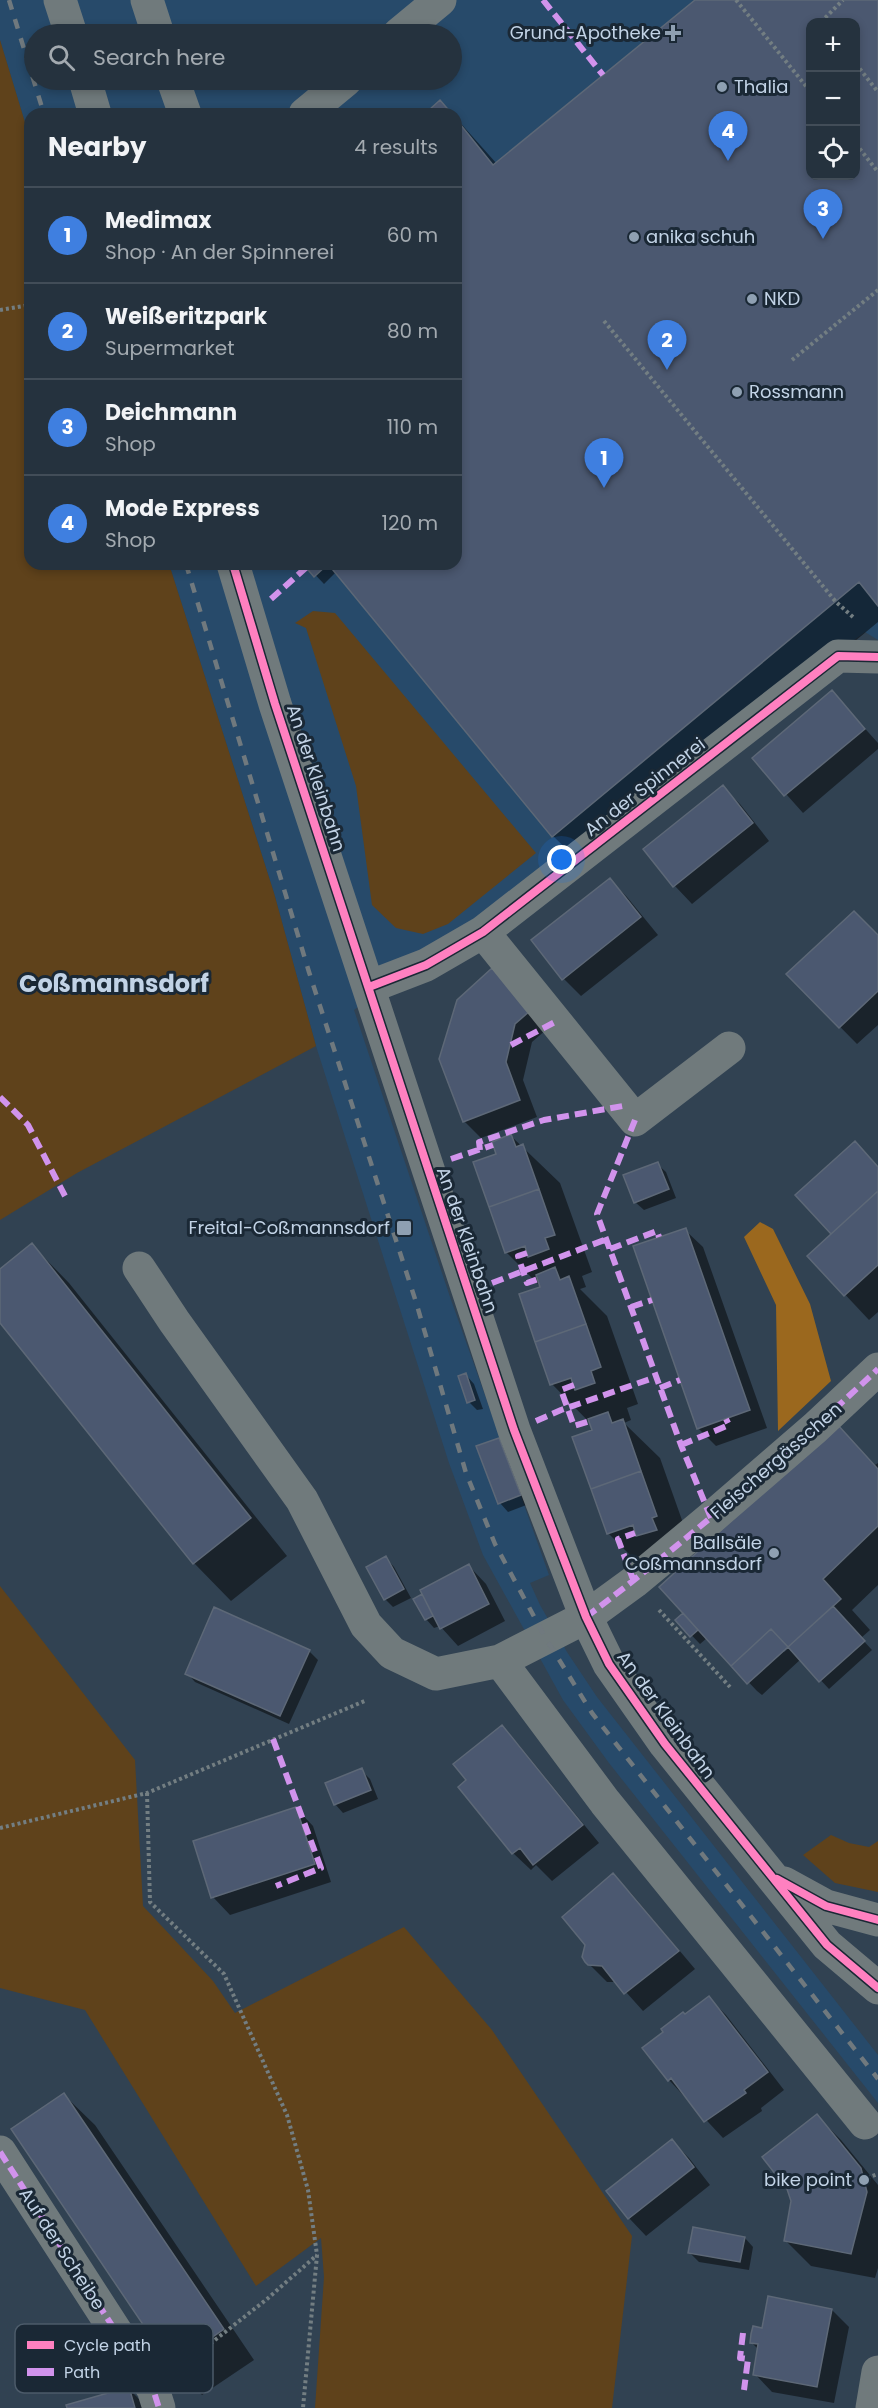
<!DOCTYPE html>
<html lang="en">
<head>
<meta charset="utf-8">
<style>
	:root { --surface:#25323e; --page:#2d3a45; --text:#f1f3f6; --muted:#a3aab0; --line:#424d58; --accent:#8fa0b2 }
	body { margin:0; font-family:Poppins,sans-serif; background:var(--page); color:var(--text) }
	.controls { position:absolute; right:18px; top:18px; display:grid; overflow:hidden; border-radius:12px; box-shadow:0 3px 9px #0003 }
	.controls button { width:54px; height:54px; display:grid; place-items:center; padding:0; border:0; border-bottom:2px solid var(--line); background:var(--surface); color:var(--text); font:30px sans-serif }
	.you { position:absolute; left:562px; top:860px; width:21px; height:21px; margin:-15px; border:4px solid #fff; border-radius:50%; background:#1a73e8; box-shadow:0 0 0 9px #1a73e833 }
	.badge { display:grid; place-items:center; width:39px; height:39px; border-radius:50%; background:var(--accent); color:#fff; font-size:20px; font-weight:700 }
	.pin { position:absolute; translate:-50% -50px; filter:drop-shadow(0 2px 3px #0008) }
	.pin::after { content:''; position:absolute; top:32px; width:21px; height:18px; background:inherit; clip-path:polygon(0 0,100% 0,50% 100%) }
	.list { margin:0; padding:0; list-style:none }
	h2 { display:flex; justify-content:space-between; align-items:center; height:78px; margin:0; padding:0 24px; font-size:26px }
	h2 small { font-size:20px; font-weight:400; color:var(--muted) }
	.list li { display:grid; grid-template-columns:39px 1fr auto; gap:18px; align-items:center; box-sizing:border-box; height:96px; padding:0 24px; border-top:2px solid var(--line) }
	.list b { display:block; font-size:22px; white-space:nowrap }
	.list p { margin:0; font-size:20px; white-space:nowrap; color:var(--muted) }
	.list em { font-size:20px; font-style:normal; color:var(--muted) }
	.icon { flex:none; width:33px; height:33px; fill:none; stroke:currentColor; stroke-width:2; stroke-linecap:round; stroke-linejoin:round }
	.map { position:relative; flex:none; width:878px; height:2408px; overflow:hidden }
	.search { position:absolute; background:var(--surface); box-shadow:0 3px 9px #0003; left:24px; top:24px; width:438px; height:66px; display:flex; align-items:center; gap:15px; box-sizing:border-box; padding:0 21px; border-radius:33px; color:var(--muted); font-size:22px }
	.panel { position:absolute; background:var(--surface); box-shadow:0 3px 9px #0003; left:24px; top:108px; width:438px; height:462px; border-radius:18px }
	.map>svg:first-child { display:block }
</style>
</head>
<body>
<div class="map">
<svg width="878" height="2408" viewBox="0 0 878 2408">
	<rect width="100%" height="100%" fill="#314252"/>
	<!-- built -->
	<path fill="#274a6a" fill-rule="evenodd" d="M0,0H878V640L865,632L354,1010L450,1297L549,1575L530,1583L540,1605L567,1652L597,1697L878,2055V2103L609,1763L563,1700L483,1555L449,1463L316,1046L274,893L169,564H456V114H30V139L0,40ZM810,22H856V176H810ZM34,34H452V80H34Z"/>
	<!-- green -->
	<path fill="#5f421b" d="M0,40L30,139V564H169L274,893L316,1046L77,1173L0,1220Z
		M313,611L335,613L536,853L448,924L423,934L396,928L372,905L356,786L306,628L295,623Z
		M0,1586L135,1760L143,1906L213,1981L235,2013L404,1927L492,2030L632,2236L612,2408H315L324,2277L321,2238L256,2286L85,2010L0,1988Z
		M831,1835L849,1843L869,1847L878,1841V1892L835,1883L803,1855Z"/>
	<!-- forest -->
	<path fill="#9b681e" d="M760,1222L773,1229L810,1304L831,1381L778,1431L776,1305L744,1237Z"/>
	<!-- shadow -->
	<path fill="#0007" fill-rule="evenodd" d="M697,0H878V622L584,866L553,836L336,572L324,584L305,564H456V118L497,164ZM810,22H856V176H810Z
		M832,692L878,743V749L803,813L754,758Z
		M722,787L740,804L769,841L692,904L675,886L645,850Z
		M610,880L627,897L658,935L581,996L564,979Z
		M878,937V1025L857,1044L788,974Z
		M492,970L547,1029L532,1042L523,1080L537,1117L481,1138L464,1121Z
		M511,1136L560,1183L592,1272L582,1276L586,1287L580,1289L607,1316L638,1404L627,1408L631,1420L624,1423L660,1458L694,1554L689,1556L691,1560L837,1426L875,1465L878,1463V1585L852,1610L870,1630L861,1638L872,1650L829,1689L801,1659L762,1695L757,1691L707,1638L700,1644L677,1620H688L676,1574L666,1564L646,1571L608,1533L594,1431L589,1422L552,1384L542,1288L506,1252L498,1154ZM797,1641L784,1652L782,1650Z
		M855,1143L878,1167V1312L869,1320L809,1256L833,1234L797,1195Z
		M657,1164L666,1172L676,1198L644,1210L635,1202Z
		M685,1230L703,1247L767,1428L716,1446L699,1429L634,1247Z
		M32,1245L69,1283L287,1556L231,1601L194,1563L0,1320V1270Z
		M466,1375L474,1384L483,1409L477,1410L469,1402Z
		M499,1440L507,1448L529,1504L508,1512L500,1503Z
		M386,1558L394,1567L411,1598L393,1607L385,1599Z
		M469,1566L486,1584L505,1621L458,1646L440,1626L434,1628L426,1619L415,1600Z
		M309,1651L318,1660L289,1724L195,1682L187,1673Z
		M502,1727L519,1745L599,1843L552,1881L536,1865L531,1870L513,1853L468,1781Z
		M361,1770L370,1779L378,1799L343,1813L335,1804Z
		M296,1808L313,1826L331,1882L230,1915L213,1897L195,1842Z
		M613,1875L631,1893L695,1969L643,2011L617,1982H607L586,1961Z
		M709,1998L726,2015L784,2090L761,2108L762,2111L723,2138L669,2080L666,2032Z
		M64,2095L95,2125L254,2360L202,2395L172,2365Z
		M817,2116L841,2140L878,2185V2268L875,2278L811,2266L786,2241Z
		M672,2141L689,2158L710,2185L646,2236L629,2218L608,2191Z
		M694,2229L745,2238L753,2247L749,2270L699,2262L690,2253Z
		M832,2310L849,2327L834,2403L772,2392L755,2374L759,2350L751,2342L763,2330Z
		M128,2388L148,2408H69Z"/>
	<!-- building -->
	<path fill="#4b5870" stroke="#5d6877" stroke-width="1.5" fill-rule="evenodd" d="M695,0H878V606L859,582L552,837L328,564H456V119L493,165ZM810,22H856V176H810Z
		M440,100L452,114H424L429,110Z
		M303,564H328L314,577Z
		M832,690L865,729L784,796L752,758Z
		M723,785L753,823L673,887L643,849Z
		M610,878L641,917L562,980L531,940Z
		M854,911L878,935V991L839,1028L786,974Z
		M492,968L531,1010L515,1024L506,1062L520,1100L463,1122L439,1059L457,1000Z
		M511,1134L516,1147L523,1144L539,1189L489,1207L473,1162L496,1154L492,1142Z
		M855,1141L878,1167V1191L831,1234L795,1195Z
		M658,1162L669,1189L634,1203L623,1175Z
		M539,1189L555,1235L545,1238L549,1249L528,1257L525,1246L505,1253L489,1207Z
		M878,1191V1265L844,1296L807,1256Z
		M686,1228L750,1410L697,1429L633,1246Z
		M32,1243L251,1518L193,1564L0,1323V1269Z
		M555,1267L560,1280L569,1276L586,1324L535,1342L519,1294L540,1287L536,1275Z
		M586,1324L601,1367L591,1371L595,1383L575,1390L571,1378L550,1385L535,1342Z
		M466,1373L475,1400L467,1403L458,1376Z
		M608,1412L612,1423L623,1419L641,1471L591,1489L572,1437L592,1430L588,1419Z
		M837,1424L878,1469V1526L823,1579L841,1599L788,1647L771,1629L731,1666L659,1587Z
		M499,1438L521,1495L498,1504L476,1446Z
		M641,1471L657,1516L652,1518L657,1530L636,1536L633,1525L607,1534L591,1489Z
		M386,1556L404,1589L384,1600L366,1567Z
		M469,1564L489,1604L440,1629L420,1590Z
		M422,1594L433,1616L425,1620L413,1599Z
		M833,1606L865,1641L819,1682L788,1647Z
		M214,1607L310,1650L280,1716L185,1674Z
		M683,1613L698,1630L690,1637L675,1620Z
		M771,1629L788,1647L747,1684L731,1666Z
		M502,1725L583,1825L533,1865L520,1848L512,1854L458,1787L466,1780L453,1764Z
		M362,1768L371,1790L334,1805L325,1783Z
		M296,1807L315,1864L211,1898L193,1841Z
		M613,1873L679,1951L624,1994L602,1966L588,1965L585,1962L582,1957L585,1945L562,1917Z
		M709,1996L768,2072L744,2090L746,2093L704,2122L671,2078L668,2081L642,2048L663,2032L661,2029L683,2012L685,2014Z
		M64,2093L224,2329L171,2366L11,2129Z
		M817,2114L861,2168L867,2192L851,2254L784,2241L791,2201L787,2189L762,2157Z
		M672,2139L694,2167L628,2219L606,2191Z
		M693,2227L745,2237L740,2262L688,2253Z
		M768,2296L832,2309L817,2387L753,2375L758,2344L750,2343L751,2334L753,2326L762,2328Z
		M129,2387L135,2408H67L66,2405Z"/>
	<g fill="none" stroke-linecap="round" stroke-linejoin="round">
		<!-- path -->
		<path stroke="#737e82" stroke-width="4" stroke-dasharray="3 3" stroke-linecap="butt" d="M736,0L810,91
			M823,22L822,21L843,0
			M856,64L878,92
			M856,144L878,172
			M0,310L30,305
			M604,321L836,602L853,617
			M792,360L878,290
			M659,1610L730,1687
			M147,1793L150,1902L224,1974L287,2115L308,2190L317,2255L303,2408
			M0,1828L147,1793L367,1700
			M867,2178L878,2174
			M182,2366L267,2299L317,2255"/>
		<!-- minor -->
		<path stroke="#707a7c" stroke-width="33" d="M60,0L71,34
			M147,0L158,34
			M399,34L440,0
			M85,80L95,114
			M173,80L185,114
			M305,114L346,80
			M233,564L275,704L514,1430L586,1617L609,1664L665,1744L827,1945L878,1988
			M483,932L635,1120L729,1048
			M369,987L426,965L483,932L838,656L878,657
			M139,1268L174,1321L302,1500L366,1625L392,1653L436,1674L500,1661L586,1617L634,1582L711,1518L815,1428L878,1369
			M500,1661L605,1802L865,2123
			M784,1883L826,1906L878,1920
			M0,2152L153,2389L159,2408
			M872,2408L878,2372"/>
		<!-- rail -->
		<path stroke="#70797e" stroke-width="4.5" stroke-dasharray="10 10" stroke-linecap="butt" d="M9,0L44,114
			M186,564L309,972L416,1302L466,1473L495,1544L545,1637L592,1713L878,2079"/>
		<!-- quiet -->
		<path stroke="#d193ec" stroke-width="6" stroke-dasharray="12 6" stroke-linecap="butt" d="M543,0L603,75
			M271,599L310,564
			M511,1045L555,1022
			M0,1097L28,1125L65,1196
			M635,1120L597,1214L681,1445L711,1518
			M480,1150L479,1142L544,1120L623,1106
			M451,1159L493,1145
			M610,1249L657,1231L659,1237
			M527,1253L518,1256L527,1283L538,1279
			M492,1283L607,1239
			M631,1307L652,1300
			M574,1385L561,1390L574,1426L590,1421
			M660,1388L680,1380
			M536,1421L561,1410L656,1377
			M681,1445L729,1425L726,1419
			M634,1582L618,1539L635,1533
			M586,1617C688,1540 785,1456 878,1369
			M273,1739L321,1868L276,1886
			M0,2152L153,2389L159,2408
			M743,2333L740,2358L748,2359L744,2390"/>
		<!-- cycleway casing -->
		<g stroke="#1a2835" stroke-width="11">
			<path id="cycleway" d="M233,564L275,704L514,1430L586,1617L609,1664L665,1744L827,1945L878,1988
				M369,987L426,965L483,932L838,656L878,657
				M777,1879L826,1906L878,1920"/>
		</g>
		<!-- cycleway -->
		<use href="#cycleway" stroke="#ff80c0" stroke-width="8"/>
	</g>
	<!-- markers -->
	<g fill="#8fa0b2" stroke="#1a2835" stroke-width="2">
		<path d="M670 24h6v6h6v6h-6v6h-6v-6h-6v-6h6z"/>
		<circle cx="722" cy="87" r="6"/>
		<circle cx="634" cy="237" r="6"/>
		<circle cx="752" cy="299" r="6"/>
		<circle cx="737" cy="392" r="6"/>
		<rect x="396" y="1220" width="16" height="16" rx="3"/>
		<circle cx="774" cy="1553" r="6"/>
		<circle cx="864" cy="2180" r="6"/>
	</g>
	<g text-anchor="middle" stroke-width="6" stroke-linejoin="round" paint-order="stroke">
		<!-- poi labels -->
		<g font-size="18" fill="#c2d3e6" stroke="#1a2835" text-anchor="end">
			<text x="661" y="39">Grund-Apotheke</text>
			<text x="734" y="93" text-anchor="start">Thalia</text>
			<text x="646" y="243" text-anchor="start">anika schuh</text>
			<text x="764" y="305" text-anchor="start">NKD</text>
			<text x="749" y="398" text-anchor="start">Rossmann</text>
			<text x="390" y="1234">Freital-Coßmannsdorf</text>
			<text x="762" y="1549">Ballsäle<tspan x="762" dy="21">Coßmannsdorf</tspan></text>
			<text x="852" y="2186">bike point</text>
		</g>
		<!-- street labels -->
		<g font-size="18" fill="#c2d3e6" stroke="#1a2835">
			<text transform="translate(316 778) rotate(72)" y="6">An der Kleinbahn</text>
			<text transform="translate(645 787) rotate(-38)" y="6">An der Spinnerei</text>
			<text transform="translate(467 1240) rotate(71)" y="6">An der Kleinbahn</text>
			<text transform="translate(776 1461) rotate(-41)" y="6">Fleischergässchen</text>
			<text transform="translate(666 1715) rotate(54)" y="6">An der Kleinbahn</text>
			<text transform="translate(62 2249) rotate(57)" y="6">Auf der Scheibe</text>
		</g>
		<!-- district labels -->
		<g font-size="24" font-weight="bold" fill="#c2d3e6" stroke="#1a2835">
			<text x="114" y="992">Coßmannsdorf</text>
		</g>
	</g>
	<!-- legend -->
	<rect x="15" y="2324" width="198" height="69" rx="9" fill="#1a2835" stroke="#4c5b6a" stroke-width="1.5"/>
	<rect x="27" y="2341" width="27" height="8" fill="#ff80c0"/>
	<rect x="27" y="2368" width="27" height="8" fill="#d193ec"/>
	<g font-size="16" fill="#c2d3e6">
		<text x="64" y="2351">Cycle path</text>
		<text x="64" y="2378">Path</text>
	</g>
</svg>
<div class="controls">
<button>+</button>
<button>−</button>
<button><svg class="icon" aria-label="locate" viewBox="0 0 24 24"><circle cx="12" cy="12" r="6"/><path d="M12 2v4M12 18v4M2 12h4M18 12h4"/></svg></button>
</div>
<div class="you"></div>
<div class="pin badge" style="left:604px;top:488px;background:#3f7fe0">1</div>
<div class="pin badge" style="left:667px;top:370px;background:#3f7fe0">2</div>
<div class="pin badge" style="left:823px;top:239px;background:#3f7fe0">3</div>
<div class="pin badge" style="left:728px;top:161px;background:#3f7fe0">4</div>
<div class="search"><svg class="icon" aria-label="search" viewBox="0 0 24 24"><circle cx="10" cy="10" r="6"/><path d="M15 15l6 6"/></svg>Search here</div>
<section class="panel">
<h2>Nearby<small>4 results</small></h2>
<ul class="list">
<li><span class="badge" style="background:#3f7fe0">1</span><div><b>Medimax</b><p>Shop · An der Spinnerei</p></div><em>60 m</em></li>
<li><span class="badge" style="background:#3f7fe0">2</span><div><b>Weißeritzpark</b><p>Supermarket</p></div><em>80 m</em></li>
<li><span class="badge" style="background:#3f7fe0">3</span><div><b>Deichmann</b><p>Shop</p></div><em>110 m</em></li>
<li><span class="badge" style="background:#3f7fe0">4</span><div><b>Mode Express</b><p>Shop</p></div><em>120 m</em></li>
</ul>
</section>
</div>
</body>
</html>
